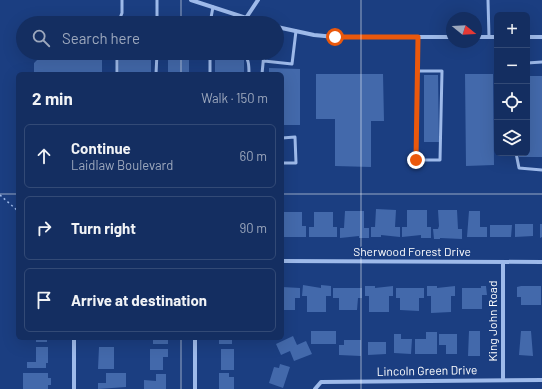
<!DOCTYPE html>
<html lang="en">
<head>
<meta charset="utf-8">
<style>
	:root { --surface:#142e61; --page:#1d3667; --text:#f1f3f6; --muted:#9da8bd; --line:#334a76 }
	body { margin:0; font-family:Barlow,sans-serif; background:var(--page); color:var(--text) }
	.controls { position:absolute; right:12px; top:12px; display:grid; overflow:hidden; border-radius:6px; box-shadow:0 4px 16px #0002 }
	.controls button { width:36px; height:36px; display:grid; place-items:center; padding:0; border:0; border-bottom:1px solid var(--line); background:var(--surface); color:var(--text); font:20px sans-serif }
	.compass { position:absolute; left:446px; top:12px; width:36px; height:36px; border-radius:50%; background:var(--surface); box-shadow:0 4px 16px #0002; rotate:108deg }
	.stop { position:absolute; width:12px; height:12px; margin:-9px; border:3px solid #ea580c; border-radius:50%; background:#fff }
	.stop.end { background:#ea580c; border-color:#fff; box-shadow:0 1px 4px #0008 }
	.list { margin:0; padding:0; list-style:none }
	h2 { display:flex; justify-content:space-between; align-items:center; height:52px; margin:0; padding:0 16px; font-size:17px }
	h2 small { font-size:13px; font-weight:400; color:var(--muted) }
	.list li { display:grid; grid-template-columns:26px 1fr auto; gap:12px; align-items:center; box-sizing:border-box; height:64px; margin:0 8px 8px; padding:0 8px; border:1px solid var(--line); border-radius:6px }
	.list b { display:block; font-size:15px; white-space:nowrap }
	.list p { margin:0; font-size:13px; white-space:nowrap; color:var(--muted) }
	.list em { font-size:13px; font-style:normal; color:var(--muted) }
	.icon { flex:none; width:22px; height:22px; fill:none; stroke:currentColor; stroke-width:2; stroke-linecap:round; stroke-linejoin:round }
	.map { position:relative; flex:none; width:542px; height:389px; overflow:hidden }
	.search { position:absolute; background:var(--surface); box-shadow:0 4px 16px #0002; left:16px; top:16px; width:268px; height:44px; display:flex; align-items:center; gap:10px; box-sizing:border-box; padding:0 14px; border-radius:22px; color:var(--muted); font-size:15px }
	.panel { position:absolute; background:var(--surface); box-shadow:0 4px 16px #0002; left:16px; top:72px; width:268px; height:268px; border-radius:6px }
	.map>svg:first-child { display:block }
</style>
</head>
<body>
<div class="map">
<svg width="542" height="389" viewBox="0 0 542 389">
	<rect width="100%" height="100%" fill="#1b3e81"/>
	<!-- building -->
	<path fill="#4369ab" d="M39,53H102V74H34V63L41,56Z
		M119,53H151V74H119Z
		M168,53H189V74H168Z
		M215,60H244V74H215Z
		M269,68L300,69V125H282V74H269Z
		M316,74H383L384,121H371V167L335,166V119H316Z
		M465,74H493L494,165L466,166Z
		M424,75H438L439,142H424Z
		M527,76H542V157H519V153H527Z
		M376,209L396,210L395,227H400V237L381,235V237H371V227H375Z
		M407,210H427V227H431V238H421V235L402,237V227H407Z
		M438,210H457L458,229H462V239L440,238V239H434L433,229H438L439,226Z
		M345,211H364V228H369V238H359V236L340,238V228H344Z
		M469,211H480V227H487V237H467Z
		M282,212H302V226H306V237H282Z
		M314,212H333V227H337V237H309V227H314Z
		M515,224H533V236L515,237Z
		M540,224H542V237L540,238Z
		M490,225H512L511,237H490Z
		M303,285L321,288V285L331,286V296H326V312H307V296H302Z
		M365,286H375V288L393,286V296H389V312H369V296H365Z
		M427,286H437V288L455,286V296H451V312L431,313V296H427Z
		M481,286H486L487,295H482V309H462V288H481Z
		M521,286H541V305H521V297H517V287Z
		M282,287L300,288V298H295V310H282Z
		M333,288H362V298H358L357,310H339V298H333Z
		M396,288H424V298H419V311L400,310V298H396Z
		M311,331H336V344H311Z
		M469,331H480V356H468Z
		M521,331H531L533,356L519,355Z
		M426,332H437V354H415V339H426Z
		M394,334H401V339H412L411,354L394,353Z
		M439,334H457V354H446V345H439Z
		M293,336L297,345L306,341L312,354L294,361L290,351L281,355L276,344Z
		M36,338H47V342H36Z
		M153,338H168V344H153Z
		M219,338H232V344H219Z
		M344,340H361V356L339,355V345H344Z
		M368,342H386V354L368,355Z
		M36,347H48V363H46V368H27V362H36Z
		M99,347H114V369H98Z
		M150,349H168V357H163V370H150Z
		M221,349H234V370H221Z
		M280,364L290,367L283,388L269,383L274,367L279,368Z
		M23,373H48V378H51V385H48V389H23Z
		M106,373H126V387L98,389V383H106Z
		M219,373H229V377H234V389H219Z
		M156,374H166V389H144V380L156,381Z"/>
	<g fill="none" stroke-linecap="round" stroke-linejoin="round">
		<!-- path -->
		<path stroke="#9ebaea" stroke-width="1.5" stroke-dasharray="2 3" stroke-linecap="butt" d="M0,195L18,211"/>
		<!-- lane -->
		<path stroke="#9ebaea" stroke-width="3" d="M488,0L489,37
			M118,23L122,13V0
			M157,23V0
			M210,23L213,7
			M117,53V74
			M210,53V74
			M242,53C249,58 249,65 249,74
			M264,61L292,64L296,31
			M527,63L542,62
			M417,71H442L440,160H416L418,49V37
			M156,74L157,53
			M262,74L264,53
			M282,138L295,137L296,163H282
			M516,153L519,168L542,170"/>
		<!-- street -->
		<path stroke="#9ebaea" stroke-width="4" d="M191,0L262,23
			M246,18L258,0
			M277,27L314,35L335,37H452
			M476,37H497
			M527,37H542
			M282,261L542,262
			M195,338V389
			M503,379V263
			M74,389V338
			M315,389L321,382L542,380"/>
	</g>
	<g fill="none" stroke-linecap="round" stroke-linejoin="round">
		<!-- route -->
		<path stroke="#ea580c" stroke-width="5" d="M335,37H418L416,160"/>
	</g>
	<!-- grid -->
	<path fill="none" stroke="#fff" stroke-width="1" stroke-opacity="0.55" d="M181,0V23M361,0V389M181,53V74M0,194H18M282,194H542M181,338V389"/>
	<g text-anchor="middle" stroke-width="3" stroke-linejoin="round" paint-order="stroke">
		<!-- street labels -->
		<g font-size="12" fill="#fff" stroke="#1b3e81">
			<text x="412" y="256">Sherwood Forest Drive</text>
			<text transform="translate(493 321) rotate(-90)" y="4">King John Road</text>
			<text transform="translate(427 371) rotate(-1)" y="4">Lincoln Green Drive</text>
		</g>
	</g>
</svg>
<div class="controls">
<button>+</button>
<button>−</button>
<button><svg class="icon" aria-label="locate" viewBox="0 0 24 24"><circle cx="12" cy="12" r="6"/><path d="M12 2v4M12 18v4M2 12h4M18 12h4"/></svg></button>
<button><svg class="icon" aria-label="layers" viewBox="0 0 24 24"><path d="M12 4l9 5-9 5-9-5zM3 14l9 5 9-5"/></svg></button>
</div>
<svg class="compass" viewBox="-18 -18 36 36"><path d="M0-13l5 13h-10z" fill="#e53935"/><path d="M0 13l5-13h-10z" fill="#9da8bd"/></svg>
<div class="stop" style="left:335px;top:37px"></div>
<div class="stop end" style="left:416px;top:160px"></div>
<div class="search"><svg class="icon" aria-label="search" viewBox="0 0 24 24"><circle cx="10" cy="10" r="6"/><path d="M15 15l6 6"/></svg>Search here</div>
<section class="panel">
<h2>2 min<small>Walk · 150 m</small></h2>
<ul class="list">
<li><svg class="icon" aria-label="ahead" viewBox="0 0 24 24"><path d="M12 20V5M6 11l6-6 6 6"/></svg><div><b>Continue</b><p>Laidlaw Boulevard</p></div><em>60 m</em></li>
<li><svg class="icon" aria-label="right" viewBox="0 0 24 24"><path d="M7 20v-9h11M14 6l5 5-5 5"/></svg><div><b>Turn right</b></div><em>90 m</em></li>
<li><svg class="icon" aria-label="arrive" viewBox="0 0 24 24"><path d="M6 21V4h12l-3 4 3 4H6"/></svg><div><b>Arrive at destination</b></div></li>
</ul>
</section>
</div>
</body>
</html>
